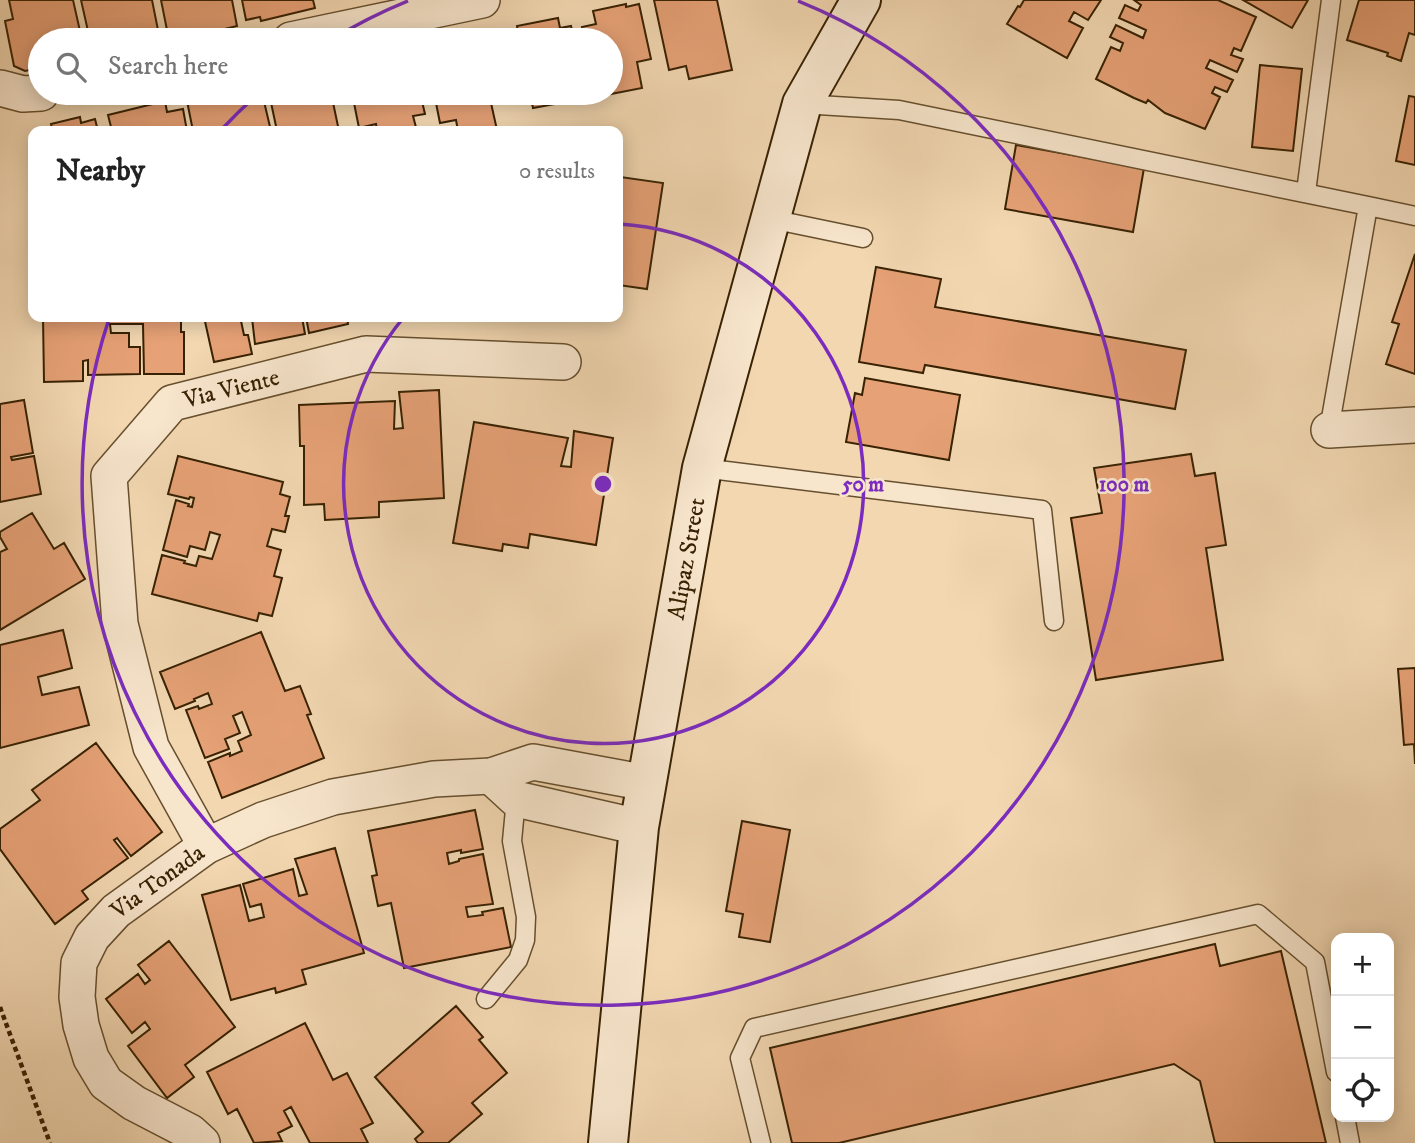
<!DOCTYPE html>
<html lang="en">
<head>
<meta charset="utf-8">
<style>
	:root { --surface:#fff; --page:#f6f6f6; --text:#222; --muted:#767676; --line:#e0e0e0 }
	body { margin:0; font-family:"IM FELL DW Pica",serif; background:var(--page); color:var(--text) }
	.controls { position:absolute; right:21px; bottom:21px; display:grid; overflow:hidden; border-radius:14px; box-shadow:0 4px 18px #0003 }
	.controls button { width:63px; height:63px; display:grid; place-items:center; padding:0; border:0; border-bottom:2px solid var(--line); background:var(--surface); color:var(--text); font:35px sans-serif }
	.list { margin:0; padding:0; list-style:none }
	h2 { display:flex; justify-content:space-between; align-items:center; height:91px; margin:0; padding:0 28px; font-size:30px }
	h2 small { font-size:23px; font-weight:400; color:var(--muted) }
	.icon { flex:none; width:38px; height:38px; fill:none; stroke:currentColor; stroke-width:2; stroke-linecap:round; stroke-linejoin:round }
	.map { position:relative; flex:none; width:1415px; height:1143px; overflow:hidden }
	.search { position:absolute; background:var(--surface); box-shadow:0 4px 18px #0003; left:28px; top:28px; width:595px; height:77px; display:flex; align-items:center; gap:18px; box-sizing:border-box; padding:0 24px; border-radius:38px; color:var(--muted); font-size:26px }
	.panel { position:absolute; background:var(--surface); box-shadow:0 4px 18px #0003; left:28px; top:126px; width:595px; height:196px; border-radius:14px }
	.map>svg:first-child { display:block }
</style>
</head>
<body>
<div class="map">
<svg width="1415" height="1143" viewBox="0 0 1415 1143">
	<rect width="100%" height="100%" fill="#f2d7b1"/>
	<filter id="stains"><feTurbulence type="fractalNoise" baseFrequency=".00286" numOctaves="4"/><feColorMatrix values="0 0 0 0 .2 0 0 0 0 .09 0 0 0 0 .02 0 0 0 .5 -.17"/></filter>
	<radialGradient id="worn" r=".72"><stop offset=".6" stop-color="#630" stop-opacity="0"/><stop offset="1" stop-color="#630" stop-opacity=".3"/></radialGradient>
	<!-- building -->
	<path fill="#e6a176" stroke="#382203" stroke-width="2" d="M9,0H73L82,40H40V68L25,71L14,66L5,21L13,19Z
		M81,0H152L160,40H90Z
		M161,0H232L237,26L183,39V37L169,40Z
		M242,0H313L315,8L261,21L260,17L246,20Z
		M654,0H717L732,70L689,79L686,66L669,70Z
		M1024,0H1101L1088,20L1074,12L1069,21L1083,28L1067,58L1007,24L1018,6L1020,7Z
		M1134,0H1218L1256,17L1241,51L1234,48L1231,55L1243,59L1237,72L1210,60L1206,68L1233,80L1227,92L1215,87L1212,93L1220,97L1205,129L1165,113L1148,100L1146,103L1134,98L1096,79L1111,47L1120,51L1123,43L1110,37L1116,25L1143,38L1146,30L1119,18L1125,5L1138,11L1141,5Z
		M1243,0H1308L1292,28Z
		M1359,0H1415V35L1409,33L1401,61L1387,56L1388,53L1347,40Z
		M626,4V7L639,4L651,59L637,62L642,88L611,94V40H584L582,27L596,24L593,11Z
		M558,18L560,28L571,26L574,40H504L502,35L518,32L517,26Z
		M1260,65L1302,69L1293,151L1252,147Z
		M202,93H262L271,131H193L186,96Z
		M269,93H331L339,131H277Z
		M352,93H420L425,114L413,116L417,131H377L376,124L359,128Z
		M434,93H498L500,101L491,103L497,130L458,131L456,120L440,123Z
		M514,93H574L576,100L533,108L530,94L515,97Z
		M1409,96L1415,97V165L1396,161Z
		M165,101L167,112L183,109L187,131H112L108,115Z
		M80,117L81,123L95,119L98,131H40L52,129L51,124Z
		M1016,145L1144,168L1133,232L1005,209Z
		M618,170H621L620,177L663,183L647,289L618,285Z
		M1415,254V374L1386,364L1399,324L1392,322Z
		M876,267L941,279L935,307L1186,350L1175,409L925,365L923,373L859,362Z
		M43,317H183L181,318V332H184V374H144L143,324H110L111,333H129V347H140V374L88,375V360L83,361V381L44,382Z
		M204,317H302L305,334L255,344L252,318L241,321L244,335H248L252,354L214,362Z
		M306,317H347L348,324L309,333Z
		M865,378L960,395L949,460L846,442L855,393L862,395Z
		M439,390L444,498L379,502V517L325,520L324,504L304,505V446H300L299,405L395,401L394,429L403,428L399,392Z
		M24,400L33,453L11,457L12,460L34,456L41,494L0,502V404Z
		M474,422L568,438L561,466L571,467L574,431L613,438L596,545L530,534L528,548L503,544L502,551L453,543Z
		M1191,454L1195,476L1215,473L1226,545L1206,548L1223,660L1096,680L1071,518L1102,513L1094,468Z
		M178,456L283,482L280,494L290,497L285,516H289L285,532L272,529L267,546L281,550L274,576L282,578L272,616L259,613L257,621L152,594L162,555L185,561L184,563L196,566L199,556L212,559L220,535L210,532L205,550L190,546L187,557L163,550L176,500L189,504L188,506L192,507L194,498L190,497L189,499L168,494Z
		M32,513L54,549L64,543L85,579L0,630V552L7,549L0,537V532Z
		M63,630L72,668L38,677L42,695L79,687L89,725L0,748V645Z
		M261,632L285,691L300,686L311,714L307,715L324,758L222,798L208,762L230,753V756L242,751L238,741L251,735L242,712L233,716L240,733L225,739L229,749L205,758L186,710L198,706L199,709L212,704L208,693L194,699L195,701L175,709L160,672Z
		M1415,668V764L1414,744L1404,745L1398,669Z
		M96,743L162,832L131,856L117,838L114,840L128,858L82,891L88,899L55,924L0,849V829L40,800L32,790Z
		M475,810L483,849L461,853V850L447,853L449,864L459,861V859L483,854L493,904L466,907L468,917L483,915L482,912L503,908L511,947L404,968L391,903L378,906L372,876L377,875L368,831Z
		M742,821L790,830L770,942L739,937L743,914L726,911Z
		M335,848L364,953L302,970L306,984L276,993L275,988L231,1000L202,895L240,885L249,921L264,917L261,904L250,907L243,884L293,869L299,896L307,894L295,859Z
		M169,941L235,1027L185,1065L194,1077L167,1098L128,1046L150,1029L145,1022L132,1033L106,999L138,974L145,984L150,980L138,965Z
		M1215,944L1220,966L1281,951L1326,1143H1215L1200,1081L1174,1064L839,1143H792L770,1048Z
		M456,1006L483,1037L479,1040L507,1073L472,1103L482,1114L448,1143H418L415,1139L423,1132L375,1077Z
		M305,1023L333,1080L347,1073L373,1123L361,1129L368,1143H310L291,1107L284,1111L292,1126L278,1133L282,1141L254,1143L237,1109L228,1114L207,1072Z"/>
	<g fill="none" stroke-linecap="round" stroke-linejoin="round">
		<!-- lane casing -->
		<g stroke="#664f2e" stroke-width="21">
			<path id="lane" d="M802,104L899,110L1368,206L1329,430
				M1306,192L1331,0
				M1368,206L1415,216
				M771,219L863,238
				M702,468L1042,510L1054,621
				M486,999L518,960L525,940L526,917L512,841L516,799
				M1345,1117L1350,1143
				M761,1143L740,1058L754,1028L1258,914L1315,962L1336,1072"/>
		</g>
		<!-- street casing -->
		<g stroke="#664f2e" stroke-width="38">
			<g id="street">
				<path d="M291,40L482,0"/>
				<path d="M0,88L23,94L41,93"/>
				<path d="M1329,430L1415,425"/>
				<path d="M491,776L516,799L639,827"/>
				<path id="s1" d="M206,846L151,747L120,624L109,476L172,403L366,354L563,362"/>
				<path id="s2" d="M202,1143L190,1132L134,1103L106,1083L91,1058L81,1025L77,997L79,963L92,937L116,911L206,846L263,820L333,797L434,779L491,776L533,762L647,783"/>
			</g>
		</g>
		<!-- secondary casing -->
		<g stroke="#382203" stroke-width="42">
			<g id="secondary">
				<path id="s3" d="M608,1143L639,827L702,468L802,104L861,0"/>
			</g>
		</g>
		<!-- path -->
		<path stroke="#382203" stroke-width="4.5" stroke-dasharray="5 3.5" stroke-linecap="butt" d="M0,1007L50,1143"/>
		<!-- lane -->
		<use href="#lane" stroke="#f7e5cc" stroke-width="18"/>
		<!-- street -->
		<use href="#street" stroke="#f7e5cc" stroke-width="35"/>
		<!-- secondary -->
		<use href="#secondary" stroke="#f7e5cc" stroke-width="38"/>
	</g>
	<!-- distance rings -->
	<g fill="none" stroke="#7b2cbf" stroke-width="3.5">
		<path d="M619 224A260 260 0 1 1 404 317"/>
		<path d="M222 129A521 521 0 0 1 258 94M331 40A521 521 0 0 1 408 1M798 1A521 521 0 1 1 109 319"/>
	</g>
	<g text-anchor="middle" stroke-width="5" stroke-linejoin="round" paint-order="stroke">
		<!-- street labels -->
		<g font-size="24" fill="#382203" stroke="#f7e5cc">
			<text dy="8" stroke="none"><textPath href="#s1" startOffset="546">Via Viente</textPath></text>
			<text dy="8" stroke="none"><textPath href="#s3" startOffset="590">Alipaz Street</textPath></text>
			<text dy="8" stroke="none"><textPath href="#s2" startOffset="355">Via Tonada</textPath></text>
		</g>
	</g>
	<circle cx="603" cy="484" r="10" fill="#7b2cbf" stroke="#f7e5cc" stroke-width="3.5"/>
	<g font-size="21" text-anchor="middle" font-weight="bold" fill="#7b2cbf" stroke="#f7e5cc" stroke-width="5" stroke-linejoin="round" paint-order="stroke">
		<text x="863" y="491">50 m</text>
		<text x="1124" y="491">100 m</text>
	</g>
	<rect width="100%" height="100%" filter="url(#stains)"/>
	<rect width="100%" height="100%" fill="url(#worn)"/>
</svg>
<div class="controls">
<button>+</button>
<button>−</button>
<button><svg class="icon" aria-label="locate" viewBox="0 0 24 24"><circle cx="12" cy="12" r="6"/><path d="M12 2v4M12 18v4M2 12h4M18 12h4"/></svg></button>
</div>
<div class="search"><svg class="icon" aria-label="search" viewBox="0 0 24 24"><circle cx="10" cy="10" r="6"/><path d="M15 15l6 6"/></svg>Search here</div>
<section class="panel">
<h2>Nearby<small>0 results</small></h2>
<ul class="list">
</ul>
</section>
</div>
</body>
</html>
